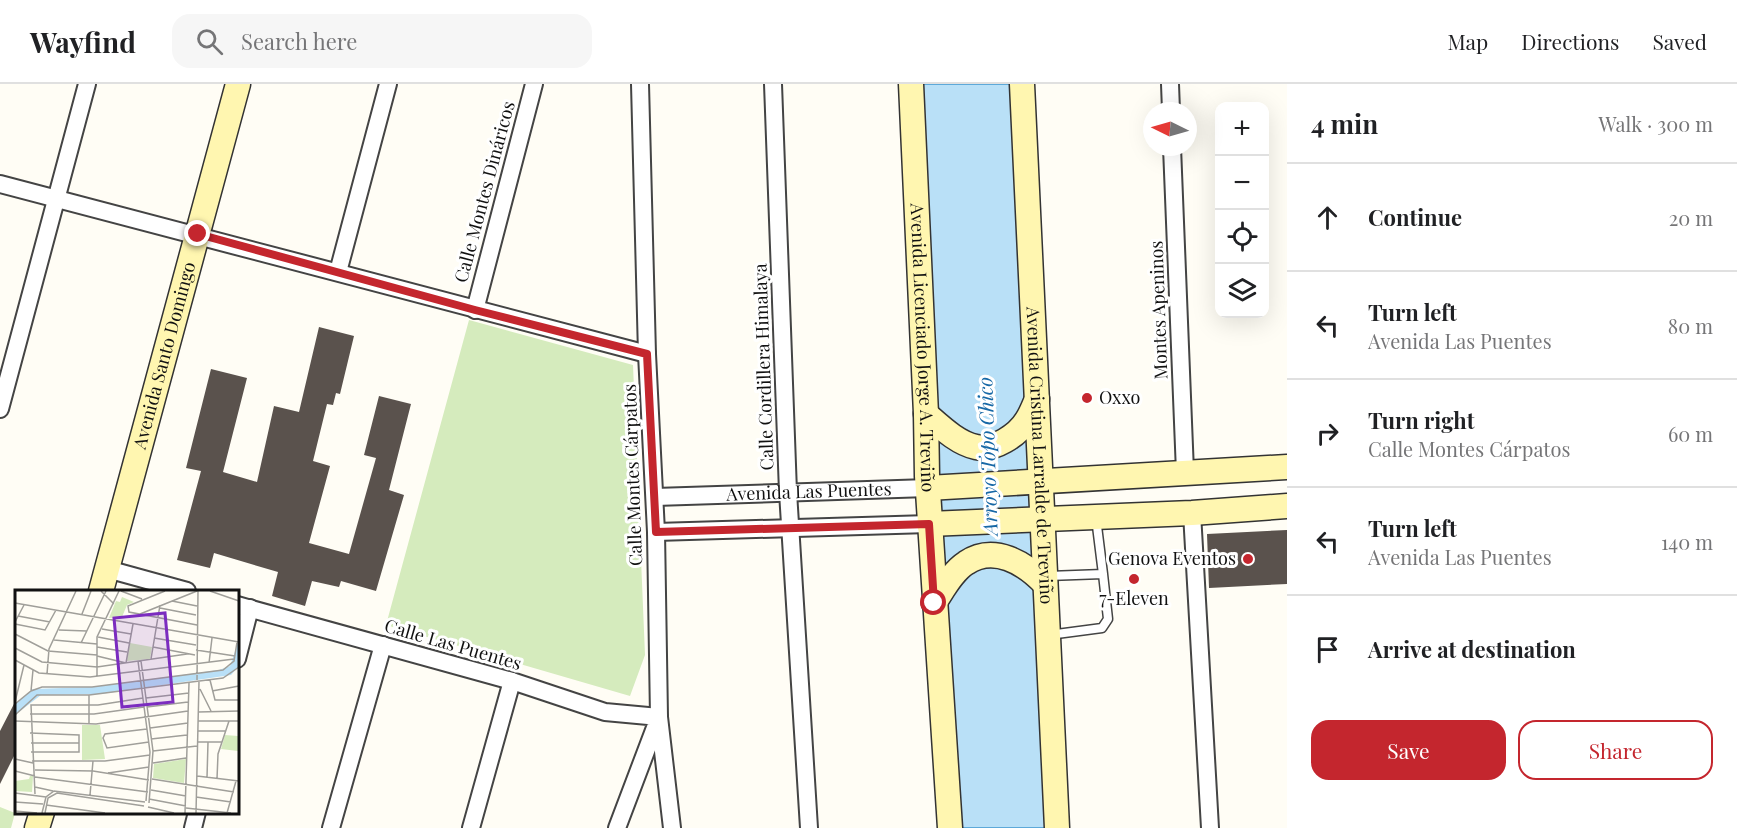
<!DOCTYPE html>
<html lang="en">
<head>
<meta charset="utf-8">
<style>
	:root { --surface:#fff; --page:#f6f6f6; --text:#202124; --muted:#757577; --line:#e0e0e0; --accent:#c4262e }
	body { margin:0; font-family:"Playfair Display",serif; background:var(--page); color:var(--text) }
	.controls { position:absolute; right:18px; top:18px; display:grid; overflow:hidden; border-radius:12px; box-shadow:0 6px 24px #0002 }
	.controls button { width:54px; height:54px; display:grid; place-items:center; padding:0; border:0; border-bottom:2px solid var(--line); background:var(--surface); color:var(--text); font:30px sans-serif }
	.compass { position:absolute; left:1143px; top:18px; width:54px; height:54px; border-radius:50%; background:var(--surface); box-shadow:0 6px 24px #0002; rotate:275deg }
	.stop { position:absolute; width:18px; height:18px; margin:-14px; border:4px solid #c4262e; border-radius:50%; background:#fff }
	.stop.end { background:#c4262e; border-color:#fff; box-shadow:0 2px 6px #0008 }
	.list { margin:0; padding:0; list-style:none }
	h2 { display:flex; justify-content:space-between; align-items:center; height:78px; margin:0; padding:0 24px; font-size:26px }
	h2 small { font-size:20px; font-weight:400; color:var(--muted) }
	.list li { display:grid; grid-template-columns:39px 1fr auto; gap:18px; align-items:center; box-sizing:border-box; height:108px; padding:0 24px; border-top:2px solid var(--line) }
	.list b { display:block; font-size:22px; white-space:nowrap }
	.list p { margin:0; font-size:20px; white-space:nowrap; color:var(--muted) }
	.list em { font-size:20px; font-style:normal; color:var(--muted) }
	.actions { display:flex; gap:12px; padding:18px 24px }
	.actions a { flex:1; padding:14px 0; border:2px solid var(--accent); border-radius:18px; text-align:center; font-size:21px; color:var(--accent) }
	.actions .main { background:var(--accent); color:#fff }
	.icon { flex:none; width:33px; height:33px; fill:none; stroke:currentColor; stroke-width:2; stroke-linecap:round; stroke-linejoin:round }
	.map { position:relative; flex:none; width:1287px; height:744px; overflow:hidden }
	header { display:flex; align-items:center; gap:36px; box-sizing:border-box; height:84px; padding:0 30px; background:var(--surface); border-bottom:2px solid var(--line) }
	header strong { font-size:28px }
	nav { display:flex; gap:33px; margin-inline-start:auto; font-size:21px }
	.search { width:420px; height:54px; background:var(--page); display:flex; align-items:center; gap:15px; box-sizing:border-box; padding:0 21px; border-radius:18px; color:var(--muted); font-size:22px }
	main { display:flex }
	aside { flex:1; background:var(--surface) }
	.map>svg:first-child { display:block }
</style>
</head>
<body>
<header>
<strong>Wayfind</strong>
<div class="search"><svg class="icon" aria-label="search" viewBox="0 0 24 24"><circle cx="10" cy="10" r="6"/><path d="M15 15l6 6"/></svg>Search here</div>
<nav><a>Map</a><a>Directions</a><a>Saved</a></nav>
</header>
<main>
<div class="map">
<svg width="1287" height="744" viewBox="0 0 1287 744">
	<rect width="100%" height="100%" fill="#fffdf5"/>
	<!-- green -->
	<path fill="#d5ebbd" d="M469,236L633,281L645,571L630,612L386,541Z
		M0,723L15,729L11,744H0Z"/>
	<!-- water -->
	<path fill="#b9e0f7" stroke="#3f96cf" stroke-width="1.5" d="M911,0H1022L1057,744H950Z"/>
	<!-- building -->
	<path fill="#5a524d" d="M319,243L354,252L340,310L336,309L333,321L327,320L313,377L330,382L309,459L349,470L376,374L364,371L379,312L411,320L389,406L404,411L376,507L341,497L339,503L312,497L305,522L272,512L278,488L214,469L210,484L177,476L201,387L186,384L211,285L247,294L223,388L257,398L274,322L299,328Z
		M1287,446V500L1209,504L1207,450Z
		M16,616V668L0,700V647Z"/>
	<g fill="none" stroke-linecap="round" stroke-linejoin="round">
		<!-- lane casing -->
		<g stroke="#444" stroke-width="11">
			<path id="lane" d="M1096,434L1103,490
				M1048,492L1103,490L1108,535L1102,544L1049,551"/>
		</g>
		<!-- street casing -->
		<g stroke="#444" stroke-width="20">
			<g id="street">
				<path d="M640,0L647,270L656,448L659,633L672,744"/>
				<path d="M773,0L788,408L809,744"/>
				<path d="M1170,0L1171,27"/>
				<path d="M1172,63L1185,388"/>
				<path d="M0,100L647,270"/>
				<path d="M338,188L388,0"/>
				<path d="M475,226L534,0"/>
				<path d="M0,325L87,0"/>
				<path id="s1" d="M655,413L928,404"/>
				<path d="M1192,429L1210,744"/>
				<path d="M656,448L929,440"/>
				<path d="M107,485L187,507"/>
				<path d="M237,521L512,597L605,628L659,633L617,744"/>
				<path d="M237,575L250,524"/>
				<path d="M193,744L197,728"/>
				<path d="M331,744L383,561"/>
				<path d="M471,744L512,597"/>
			</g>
		</g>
		<!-- secondary casing -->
		<g stroke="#333" stroke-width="27">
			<g id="secondary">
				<path id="s2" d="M911,0L926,330L927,392L950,744"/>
				<path id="s3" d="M1022,0L1057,744"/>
				<path d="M926,330C940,342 957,359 976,363C994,367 1018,351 1027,336C1031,330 1034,322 1037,315"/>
				<path d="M928,404L1287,383"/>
				<path d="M929,440L1192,429L1287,422"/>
				<path id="s4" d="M101,507L238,0"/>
				<path d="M934,519C943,506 952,488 966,479C994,460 1025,479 1045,500"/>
				<path d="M37,744L42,728"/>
			</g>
		</g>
		<!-- lane -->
		<use href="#lane" stroke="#fff" stroke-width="8"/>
		<!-- street -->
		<use href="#street" stroke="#fff" stroke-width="16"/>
		<!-- secondary -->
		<use href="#secondary" stroke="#fff6b0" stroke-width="24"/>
	</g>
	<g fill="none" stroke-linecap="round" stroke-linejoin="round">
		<!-- route -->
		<path stroke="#c4262e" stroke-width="8" d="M198,150L475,226L647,270L656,448L929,440L934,519"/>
	</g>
	<!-- markers -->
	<g fill="#c4262e" stroke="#fff" stroke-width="2">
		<circle cx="1087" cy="314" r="6"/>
		<circle cx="1248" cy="475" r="6"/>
		<circle cx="1134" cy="495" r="6"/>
	</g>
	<g text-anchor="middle" stroke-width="6" stroke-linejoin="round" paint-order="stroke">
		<!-- street labels -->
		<g font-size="18" fill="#111" stroke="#fff">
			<text transform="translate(485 108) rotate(-75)" y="6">Calle Montes Dináricos</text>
			<text transform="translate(1159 226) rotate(-92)" y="6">Montes Apeninos</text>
			<text dy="6" stroke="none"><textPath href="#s2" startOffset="264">Avenida Licenciado Jorge A. Treviño</textPath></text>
			<text dy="6" stroke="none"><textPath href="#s4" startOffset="244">Avenida Santo Domingo</textPath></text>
			<text transform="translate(764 283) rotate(-92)" y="6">Calle Cordillera Himalaya</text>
			<text dy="6" stroke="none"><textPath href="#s3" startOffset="372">Avenida Cristina Larralde de Treviño</textPath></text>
			<text transform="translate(633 391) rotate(-92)" y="6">Calle Montes Cárpatos</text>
			<text dy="6" stroke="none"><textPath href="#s1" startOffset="154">Avenida Las Puentes</textPath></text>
			<text transform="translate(453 561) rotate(16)" y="6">Calle Las Puentes</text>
		</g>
		<!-- poi labels -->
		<g font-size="18" fill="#111" stroke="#fff" text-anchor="start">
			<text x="1099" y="320">Oxxo</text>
			<text x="1236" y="481" text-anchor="end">Genova Eventos</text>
			<text x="1134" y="521" text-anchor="middle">7-Eleven</text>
		</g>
		<!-- water labels -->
		<g font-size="20" font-style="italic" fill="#1768a6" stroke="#fff">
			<text transform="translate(988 372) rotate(-92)" y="7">Arroyo Topo Chico</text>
		</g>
	</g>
	<!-- overview -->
	<g transform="translate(15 506)">
		<rect width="224" height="224" fill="#fffdf5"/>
		<path d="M107,7L119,12L112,15L107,27L94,28L101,11L105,12ZM115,53L137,57L135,69L112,71ZM67,135H85L90,169L67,170ZM210,145L223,146V161L206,159ZM171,169L169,193L138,188L139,174ZM15,186H18L17,202L0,201V191L14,189Z" fill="#d5ebbd"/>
		<path d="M223,53V77L216,85L86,104L26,105L0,125V114L18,99L77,97L204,80L215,76Z" fill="#b9e0f7"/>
		<path fill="none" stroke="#a09f9a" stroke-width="1.5" d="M86,1L99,14M106,1L127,9M150,1L113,16L114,22L182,35M195,1L224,11M157,11L182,16M0,13L224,52M145,18L181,25M67,24L76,1M125,24L182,1M3,26L35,32M0,32L9,15M0,34L30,40L41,20M87,39L116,44M44,40L72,41M0,44L33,61L82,65M83,47L114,53M139,48L181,55M39,50L82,54M66,53L91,1M82,57L112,62M138,57L180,65M0,58L27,72L82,77L172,64M181,60L220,66M82,66L111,73L118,34M136,69L145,15M0,70L24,83L75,87L219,69M123,71L135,162L131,211M126,71L138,161L134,213M194,73L197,48M32,84L34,59L61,1M82,87V47L104,1M182,90L183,1M195,90L200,110H224M185,99L196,121M16,101L18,80M197,101L224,96M131,108L174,103M0,112L9,75M0,114L16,101L27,97H77L208,80L219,71L222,52M132,117L173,112M183,122L224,121M15,124H79L129,117M0,125L22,105H74L208,88L224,77M0,131L81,134L173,121M183,131H224M74,133V105M135,138L173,133M132,139L90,144L88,148L92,158L134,152M183,141H210M15,143L64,145V162H16M136,149L172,145M182,152H207M16,153H64M138,161L182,156M0,169L18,173M17,171H90L135,165M138,173L171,168M20,180L78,181L134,190M0,181L20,186M93,183L134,177M182,186L224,191M20,187L133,202M192,188L193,152M137,189L219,202M202,189L203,164L214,131M20,197L38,201M136,200L171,206M0,203L31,207M20,204L16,115H83L128,108M75,205L78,171M181,207L216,212M134,209L171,216M0,212L28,214M31,215L90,223M133,217L159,223M171,218L216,223M0,221L22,223M27,223L31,207L39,201L130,212M30,223L33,208L42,203L129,216M170,223L174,93M181,223L184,91M212,223L221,191"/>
		<path fill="#7b2cbf" fill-opacity="0.15" stroke="#7b2cbf" stroke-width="3" d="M150,23L158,112L107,117L99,28Z"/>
		<rect width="224" height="224" fill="none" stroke="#111" stroke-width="3"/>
	</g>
</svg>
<div class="controls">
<button>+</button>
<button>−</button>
<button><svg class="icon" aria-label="locate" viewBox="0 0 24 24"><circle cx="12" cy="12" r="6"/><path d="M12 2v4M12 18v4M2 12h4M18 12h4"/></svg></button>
<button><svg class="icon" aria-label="layers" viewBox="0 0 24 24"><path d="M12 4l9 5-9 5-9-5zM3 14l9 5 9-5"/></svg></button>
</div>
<svg class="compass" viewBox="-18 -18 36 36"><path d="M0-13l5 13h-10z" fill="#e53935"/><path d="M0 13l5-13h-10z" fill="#757577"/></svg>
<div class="stop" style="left:934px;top:519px"></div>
<div class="stop end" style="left:198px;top:150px"></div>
</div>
<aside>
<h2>4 min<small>Walk · 300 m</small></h2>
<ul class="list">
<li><svg class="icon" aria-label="ahead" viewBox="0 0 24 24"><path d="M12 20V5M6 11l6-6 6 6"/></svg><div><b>Continue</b></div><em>20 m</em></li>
<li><svg class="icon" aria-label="left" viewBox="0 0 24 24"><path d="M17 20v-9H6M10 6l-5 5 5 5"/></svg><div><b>Turn left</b><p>Avenida Las Puentes</p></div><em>80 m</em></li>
<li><svg class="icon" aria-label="right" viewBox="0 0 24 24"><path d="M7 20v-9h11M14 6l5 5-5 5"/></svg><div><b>Turn right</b><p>Calle Montes Cárpatos</p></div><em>60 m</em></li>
<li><svg class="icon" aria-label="left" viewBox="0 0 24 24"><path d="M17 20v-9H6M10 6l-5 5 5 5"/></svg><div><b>Turn left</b><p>Avenida Las Puentes</p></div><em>140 m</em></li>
<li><svg class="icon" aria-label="arrive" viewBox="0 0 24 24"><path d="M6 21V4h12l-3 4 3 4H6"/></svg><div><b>Arrive at destination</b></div></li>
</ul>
<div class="actions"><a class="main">Save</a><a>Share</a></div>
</aside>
</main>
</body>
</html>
